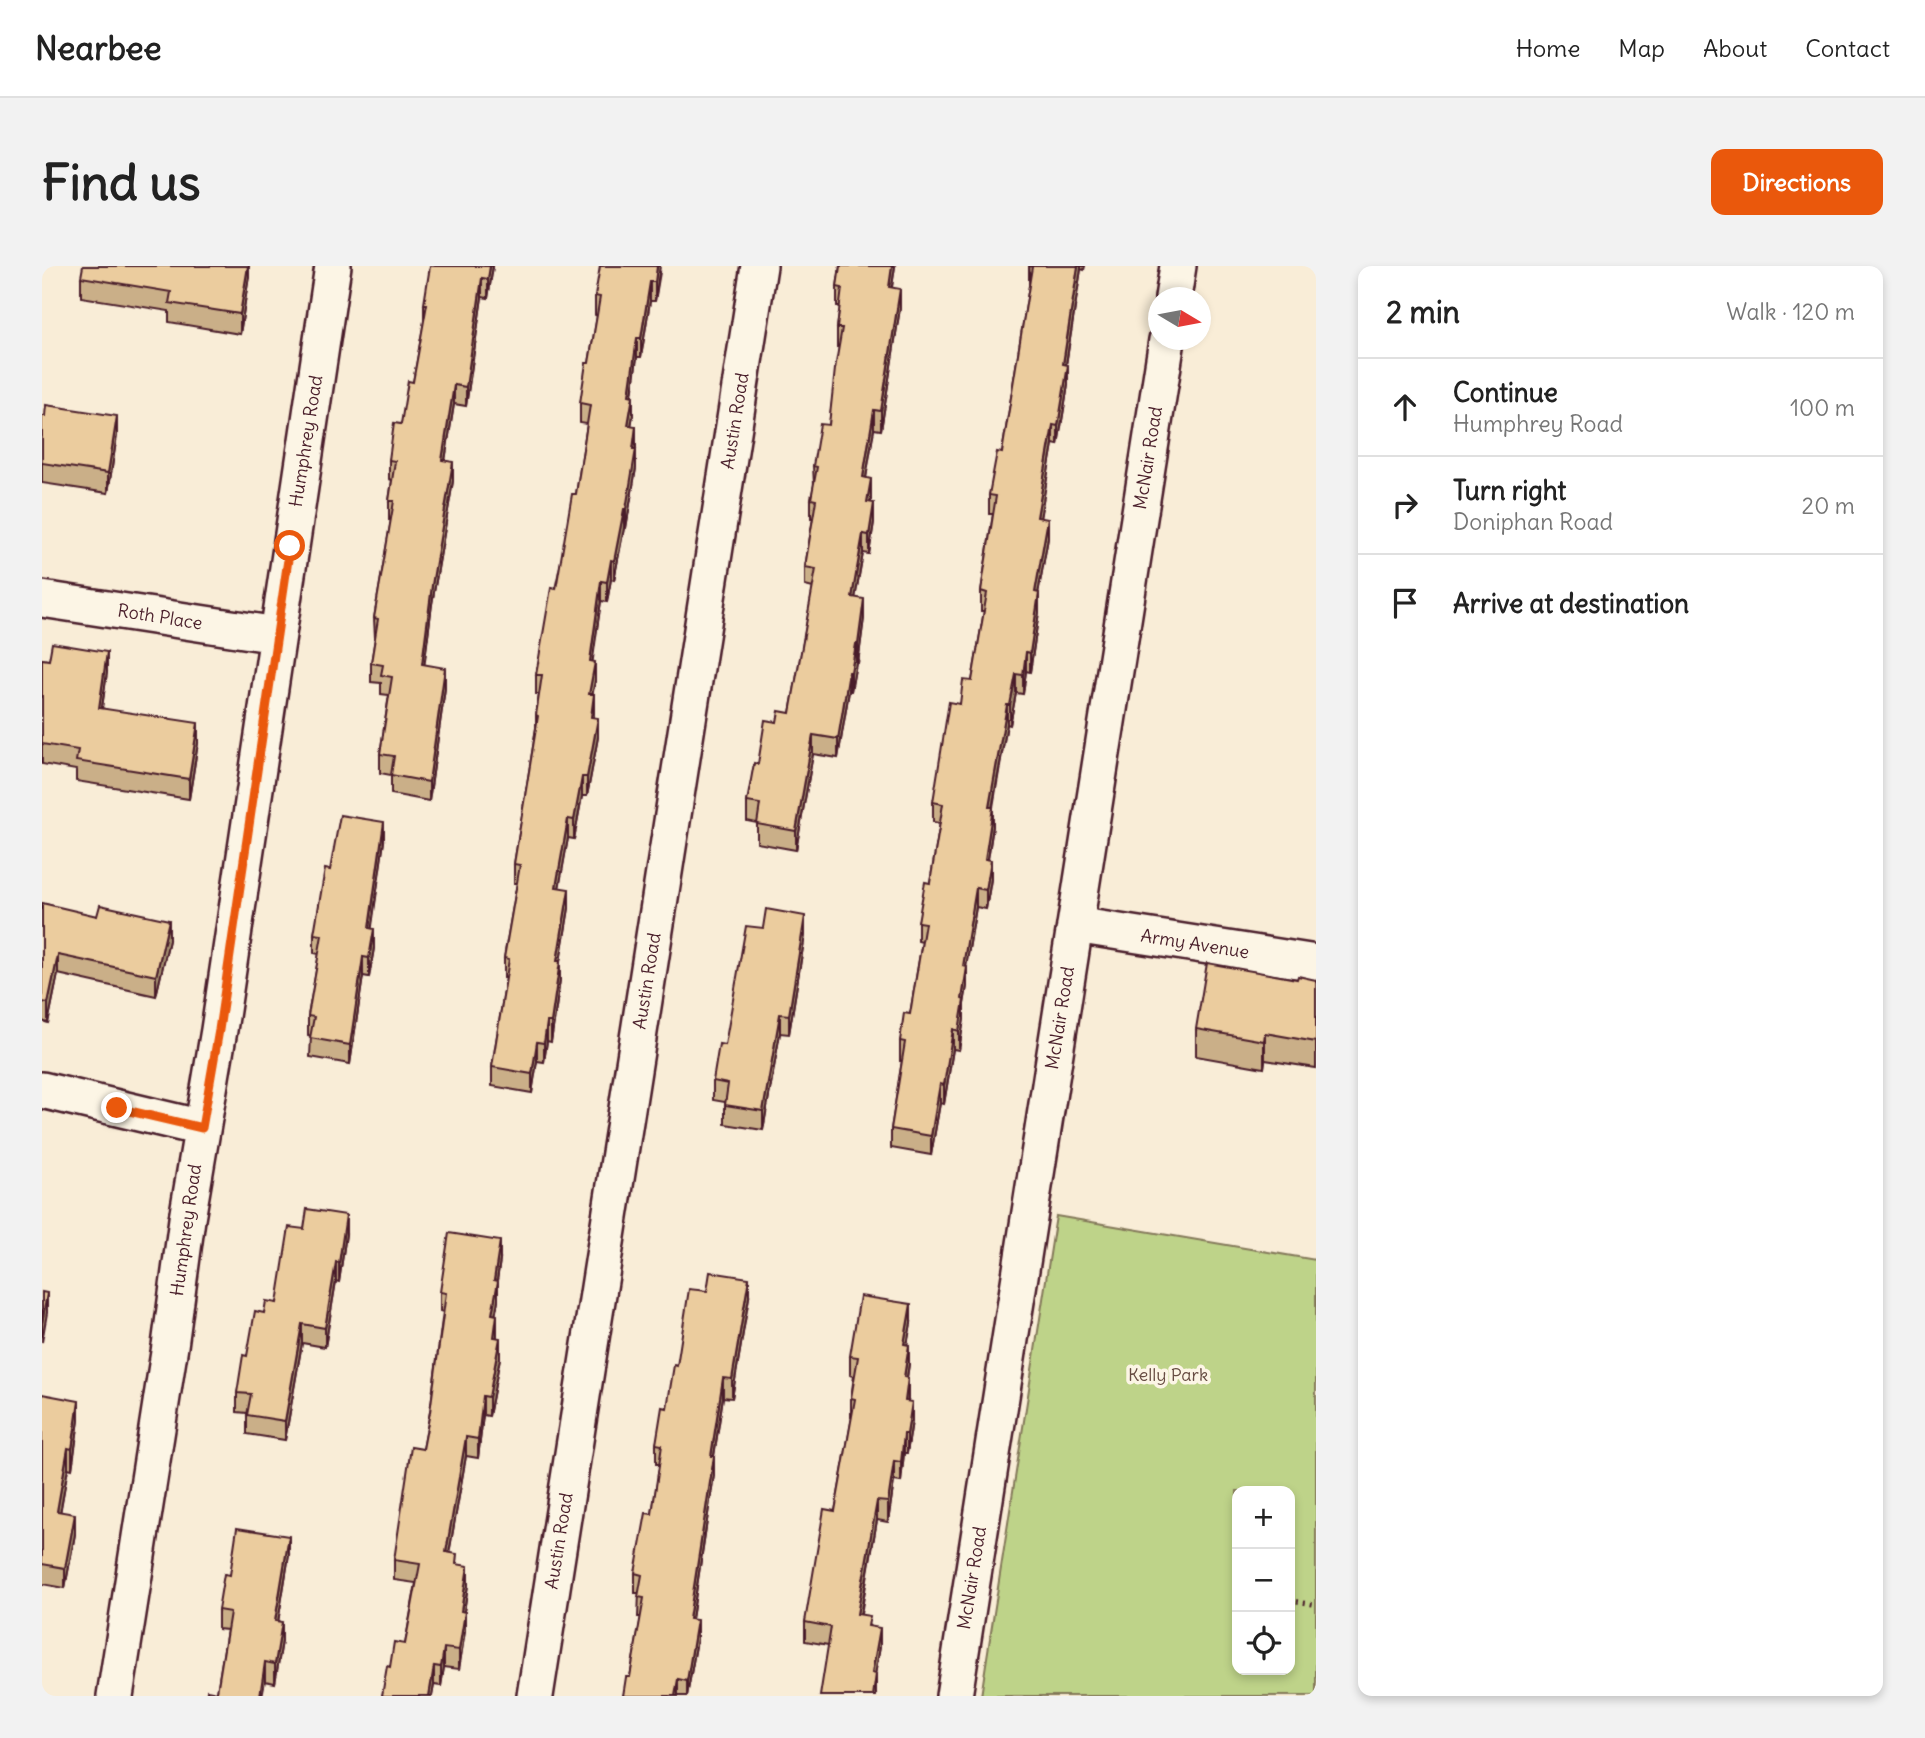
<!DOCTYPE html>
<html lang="en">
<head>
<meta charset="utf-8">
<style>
	:root { --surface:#fff; --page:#f2f2f2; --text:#222; --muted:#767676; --line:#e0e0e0; --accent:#ea580c }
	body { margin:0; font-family:Delius,sans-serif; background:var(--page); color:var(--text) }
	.controls { position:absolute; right:21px; bottom:21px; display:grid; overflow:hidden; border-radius:14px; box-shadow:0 4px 10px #0003 }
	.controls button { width:63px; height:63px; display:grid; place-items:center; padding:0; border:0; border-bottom:2px solid var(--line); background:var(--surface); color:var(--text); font:35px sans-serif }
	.compass { position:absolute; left:1106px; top:21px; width:63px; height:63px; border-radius:50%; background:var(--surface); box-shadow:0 4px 10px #0003; rotate:100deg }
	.stop { position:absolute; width:21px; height:21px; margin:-16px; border:5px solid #ea580c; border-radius:50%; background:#fff }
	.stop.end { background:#ea580c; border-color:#fff; box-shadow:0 2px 7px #0008 }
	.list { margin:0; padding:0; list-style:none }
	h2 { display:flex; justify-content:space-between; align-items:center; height:91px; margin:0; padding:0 28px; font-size:30px }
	h2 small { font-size:23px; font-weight:400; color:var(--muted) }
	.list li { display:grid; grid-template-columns:46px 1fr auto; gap:21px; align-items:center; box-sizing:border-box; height:98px; padding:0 28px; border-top:2px solid var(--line) }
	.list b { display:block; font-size:26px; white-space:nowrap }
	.list p { margin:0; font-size:23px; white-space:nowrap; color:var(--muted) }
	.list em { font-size:23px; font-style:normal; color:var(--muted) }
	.icon { flex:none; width:38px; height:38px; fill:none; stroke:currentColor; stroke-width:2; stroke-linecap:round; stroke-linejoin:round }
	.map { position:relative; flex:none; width:1274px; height:1430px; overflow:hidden; border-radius:14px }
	header { display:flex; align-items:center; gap:42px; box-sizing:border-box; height:98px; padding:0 35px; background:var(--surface); border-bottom:2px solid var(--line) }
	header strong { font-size:33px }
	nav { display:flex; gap:38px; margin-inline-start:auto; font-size:24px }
	.intro { display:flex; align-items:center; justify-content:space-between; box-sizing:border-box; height:168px; padding:0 42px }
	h1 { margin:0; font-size:49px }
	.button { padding:18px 32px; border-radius:14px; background:var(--accent); color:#fff; font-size:24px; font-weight:700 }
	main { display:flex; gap:42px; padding:0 42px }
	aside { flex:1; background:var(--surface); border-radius:14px; box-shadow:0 4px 10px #0003 }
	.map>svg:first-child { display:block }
</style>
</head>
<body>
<header>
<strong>Nearbee</strong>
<nav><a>Home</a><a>Map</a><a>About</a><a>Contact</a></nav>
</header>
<div class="intro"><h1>Find us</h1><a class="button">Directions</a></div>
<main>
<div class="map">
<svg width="1274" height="1430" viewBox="0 0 1274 1430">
	<rect width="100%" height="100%" fill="#f9edd7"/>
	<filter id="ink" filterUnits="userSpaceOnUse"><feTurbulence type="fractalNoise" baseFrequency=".0143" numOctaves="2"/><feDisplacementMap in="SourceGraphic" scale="14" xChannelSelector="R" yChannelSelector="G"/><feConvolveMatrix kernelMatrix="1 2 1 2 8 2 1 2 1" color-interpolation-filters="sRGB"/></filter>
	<g filter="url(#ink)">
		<!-- green -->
		<path fill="#bed389" stroke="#84795a" stroke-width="2" fill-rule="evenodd" d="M1014,950L1274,994V1430H939ZM1248,1225V1404H1195V1225Z"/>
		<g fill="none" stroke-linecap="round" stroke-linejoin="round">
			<!-- street casing -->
			<g stroke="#4a1f2b" stroke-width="40">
				<path id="street" d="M1131,32L1136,0
					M0,333L235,369
					M1033,659L1274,697
					M0,824L160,862
					M73,1430L128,1080L145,953L177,764L291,0
					M493,1430L717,0
					M912,1430L1125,74"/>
			</g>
			<!-- path -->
			<path stroke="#4a1f2b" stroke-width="4.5" stroke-dasharray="2 5" stroke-linecap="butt" d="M1248,1334L1274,1339"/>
			<!-- street -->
			<use href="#street" stroke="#fcf5e5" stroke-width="35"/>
		</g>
		<!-- wall -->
		<path fill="#caaf88" stroke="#4a1f2b" stroke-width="2" d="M207,0V10L198,68L127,56V45L39,31V11Z
			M451,0L446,32L440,31L424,140L412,138L403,195L411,215L390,338L382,399L403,422L387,535L349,528V509L338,507V488L347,429L339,428V417L329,416V397L333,372L332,352L349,254H347V235L350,214L347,213V194L359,158L371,116L382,56V38Z
			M798,0H853L850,21L858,42L839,164L832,163L824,212L829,232V236L832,256L827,288L821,287L813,332L822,352L816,397H814L809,425H807L796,492L771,488L754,584L715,577V557L705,555V536L716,498L735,456L748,447L771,322L763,320V301L771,252H769V233L772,219L771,200L787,159L797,81H795V62L798,40H795V21Z
			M987,0H1043L1042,4L1039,3L1024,99L1026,118L1016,179L1011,178L998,251L1006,272L996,327L997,346L988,406L984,405L981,428L974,427L968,459L965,458L951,541V560L946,593L949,613L944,643L934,641L924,701L925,720L922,738V753L917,784L911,783L902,838L898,837L889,889L849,882V863L860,795H858V775L868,748L880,676L876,675V656L888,617L898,557L891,556V536L918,438L930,415L942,345H939V325L951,248H947V229L960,187L987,20Z
			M618,6L613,35H608L599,91H595L590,130L591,149L589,160H594V202L584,262H582L572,314L569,313L565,336L559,335L550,395L553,415L550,428L552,451L556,471L545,530H540L532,573L526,572L517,621L527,642L518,695V714L509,776L505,775L502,796L495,795L490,827L450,820V801L464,712H462V692L475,617H472V598L494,462V449L497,428H494V409L534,228L545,158L538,157V137L547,97L555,50L553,49V30Z
			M0,150L75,169L66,227L0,217Z
			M0,393L65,406L60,442L156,477L147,533L34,515V504L0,498Z
			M342,575L329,663L332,682L327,711L321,710L308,798L268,791L269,770L266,769V750L277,688L272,687V668L288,604Z
			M0,637L127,674L114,730L16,708L6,757L0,755Z
			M763,669L747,768L738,767L721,864L683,858V836L671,834V815L683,779Z
			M1255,713L1274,714V802L1223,794L1222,802L1154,790V763Z
			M262,963L304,968L297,1016L294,1015L283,1081L260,1077L243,1174L205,1168V1147L195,1146V1127L205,1090L222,1047L235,1037Z
			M458,994L455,1015L456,1034L453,1049L455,1072L458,1092L447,1150L441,1149L436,1192L424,1190L407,1287L415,1298L426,1319L422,1346L423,1365L417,1403L402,1401L399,1420L392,1419L390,1430H340L348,1401L363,1378L374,1317L352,1314V1294L381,1183L388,1146L401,1046L398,1045V1026Z
			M707,1031L690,1132L681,1131L672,1190V1209L650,1353L655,1374L645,1430H581L588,1411L599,1351H596L597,1327H593V1307L610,1248L618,1198H614V1178L625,1142L635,1100Z
			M869,1057L865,1078L867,1098L865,1112L866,1135L870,1155L865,1187H862L859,1216L852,1215L846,1256L835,1254L819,1348L828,1361L838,1381L833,1408L834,1427L786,1379L763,1375V1356L793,1245L810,1151H809V1132L812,1110L808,1109V1090Z
			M0,1128L37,1154L30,1203L26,1202L18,1246L33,1268L23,1322L0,1318Z
			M247,1289L236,1356L240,1375L233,1417L223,1415L175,1426L185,1364L176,1363V1344L188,1309Z"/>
		<!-- shaded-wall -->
		<path fill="#a48f6f" stroke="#4a1f2b" stroke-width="2" d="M206,0H207V10L198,68V48Z
			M448,0H451L446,32V13Z
			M615,0H618L613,35V16Z
			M850,0H853L847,40V21Z
			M1036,0H1039V3L1021,117V98Z
			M440,12V31L424,140V121Z
			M608,16V35L599,91V72Z
			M858,23V42L839,164V145Z
			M595,72V91L587,148V129Z
			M1026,99V118L1016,179V160Z
			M412,119V138L400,213V194Z
			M591,130V149L586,178V159Z
			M832,144V163L821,230V211Z
			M75,150V169L66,227V207Z
			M1011,159V178L995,270V251Z
			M594,160V202L584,262V243Z
			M411,196V215L390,338L380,418V398L390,319Z
			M829,213V232L825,255V236Z
			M832,237V256L827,288V269Z
			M582,243V262L572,314V295Z
			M1006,253V272L993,345V326Z
			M821,268V287L810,350V331Z
			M569,294V313L565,336V316Z
			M559,315V335L548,414V395Z
			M997,327V346L988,406V387Z
			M822,333V352L816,397V378Z
			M814,378V397L809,425V406Z
			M65,386V406L57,462V442Z
			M984,386V405L981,428V409Z
			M553,396V415L547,447V428Z
			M403,402V422L387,535V516Z
			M807,406V425L796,492V473Z
			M974,408V427L968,459V439Z
			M552,428V447L549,470V451Z
			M965,439V458L947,560V541Z
			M556,452V471L545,530V511Z
			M156,457V477L147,533V513Z
			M771,469V488L754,584V565Z
			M540,511V530L532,573V554Z
			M951,541V560L943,612V593Z
			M526,553V572L514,640V621Z
			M342,556V575L327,681V662Z
			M949,594V613L944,643V624Z
			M934,622V641L921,719V700Z
			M527,623V642L515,714V695Z
			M763,650V669L747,768V749Z
			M127,654V674L114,730V710Z
			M332,663V682L327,711V692Z
			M16,689V708L6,757V737Z
			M321,691V710L308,798V779Z
			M518,695V714L509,776V756Z
			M925,701V720L922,738V753L917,784V765L920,733Z
			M738,748V767L721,864V845Z
			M505,756V775L502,796V777Z
			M911,763V783L902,838V819Z
			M1223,767V794L1222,802V775Z
			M495,776V795L490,827V808Z
			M898,818V837L889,889V870Z
			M304,949V968L297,1016V997Z
			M458,975V994L452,1034V1014Z
			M294,996V1015L283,1081V1062Z
			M707,1012V1031L690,1132V1113Z
			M456,1015V1034L450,1068V1048Z
			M5,1027V1047L0,1076V1057Z
			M869,1038V1057L862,1097V1078Z
			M455,1049V1069L452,1090V1071Z
			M260,1058V1077L243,1174V1155Z
			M458,1072V1092L447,1150V1131Z
			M867,1079V1098L862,1130V1111Z
			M681,1112V1131L669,1209V1190Z
			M866,1112V1131L863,1154V1135Z
			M441,1130V1149L436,1192V1173Z
			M37,1135V1154L30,1203V1183Z
			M870,1136V1155L865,1187V1168Z
			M862,1168V1187L859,1216V1196Z
			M424,1171V1190L404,1305V1286Z
			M26,1182V1202L15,1265V1245Z
			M672,1190V1209L647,1372V1353Z
			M852,1195V1215L846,1256V1236Z
			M835,1235V1254L815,1367V1348Z
			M33,1248V1268L23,1322V1302Z
			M247,1270V1289L233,1374V1355Z
			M426,1300V1319L419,1365V1345Z
			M423,1346V1365L417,1403V1384Z
			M655,1354V1374L645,1430V1415Z
			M240,1356V1375L233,1417V1398Z
			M838,1362V1381L830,1426V1407Z
			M402,1382V1401L399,1420V1401Z
			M223,1396V1415L220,1430H218Z
			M392,1400V1419L390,1430H387Z
			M834,1408V1430H831Z
			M636,1413V1430H633Z"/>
		<!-- building -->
		<path fill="#ebcc9e" stroke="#4a1f2b" stroke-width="2" d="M41,0H206L198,48L127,37L129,26L39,11Z
			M388,0H448L446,13L440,12L424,121L412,119L400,194L411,196L390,319L380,398L403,402L387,516L349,509L352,490L338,488L350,411L339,409L341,399L329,397L336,353L332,352L352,235H347L353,195L347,194L352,157L359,158L366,115L371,116L385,38H382Z
			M558,0H615L613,16H608L599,72H595L587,129L591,130L586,159L594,160L591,183H594L584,243H582L572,295L569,294L565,316L559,315L548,395L553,396L547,428H552L549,451L556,452L545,511H540L532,554L526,553L514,621L527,623L515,695H518L509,756H505L502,777L495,776L490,808L450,801L467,693L462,692L478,599L472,598L496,450L494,449L500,409H494L509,322L514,323L530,228H534L548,139L538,137L544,97H547L558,31L553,30Z
			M798,0H850L847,21L858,23L839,145L832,144L821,211L829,213L825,236L832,237L827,269L821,268L810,331L822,333L816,378H814L809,406H807L796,473L771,469L754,565L715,558L718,538L705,536L712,497L716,498L723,454L735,456L737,445L748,447L774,303L763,301L774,234L769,233L775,201L771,200L778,158L787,159L793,103L800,62H795L800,22L795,21Z
			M987,0H1036L1021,98L1026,99L1016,160L1011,159L995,251L1006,253L993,326L997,327L988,387L984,386L981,409L974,408L968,439H965L947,541H951L943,593L949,594L944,624L934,622L921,700L925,701L920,733L922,734L917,765L911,763L902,819L898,818L889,870L849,863L863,776L858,775L862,747L868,748L883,657L876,656L883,616L888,617L901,538L891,536L907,436L918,438L921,414L930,415L945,327L939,325L954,230L947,229L955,186L960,187L990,1Z
			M4,139L75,150L66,207L0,197V150H3Z
			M10,377L65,386L57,442L156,457L147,513L34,495L36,484L0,478V393L7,394Z
			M298,549L342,556L327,662L332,663L327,692L321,691L308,779L268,772L272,751L266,750L280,669L272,668L283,603L288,604Z
			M0,637L55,650L58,639L127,654L114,710L16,689L6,737L0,736Z
			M724,643L763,650L747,749L738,748L721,845L683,839L686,818L671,815L677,778L683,779L704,660L721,662Z
			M1165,697L1255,713L1256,710L1274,714V776L1223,767L1222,775L1154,763Z
			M265,943L304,949L297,997L294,996L283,1062L260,1058L243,1155L205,1149L209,1128L195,1127L201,1089L205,1090L213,1045L222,1047L224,1035L235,1037L247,961L262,963Z
			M407,967L458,975L452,1014L456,1015L450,1048L455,1049L452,1071L458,1072L447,1131L441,1130L436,1173L424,1171L404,1286L415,1288L414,1298L426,1300L419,1345L423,1346L417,1384L402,1382L399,1401L392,1400L387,1430H340L345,1400L348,1401L352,1376L363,1378L378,1298L352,1294L369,1181L381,1183L388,1146L404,1027L398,1026Z
			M668,1006L707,1012L690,1113L681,1112L669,1190H672L647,1353L655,1354L645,1415L636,1413L633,1430H581L584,1411H588L602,1332L596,1331L600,1309L593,1307L604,1247L610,1248L620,1179L614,1178L620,1141L625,1142L632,1099L635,1100L647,1023L665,1025Z
			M0,1026L5,1027L0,1057Z
			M818,1030L869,1038L862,1078L867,1079L862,1111L866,1112L863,1135L870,1136L865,1168H862L859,1196L852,1195L846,1236L835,1235L815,1348L828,1350L826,1360L838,1362L830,1407L834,1408L831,1430H778L789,1361L763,1356L782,1243L793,1245L813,1133L809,1132L816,1091L808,1090Z
			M0,1128L37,1135L30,1183L26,1182L15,1245L33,1248L23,1302L0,1298Z
			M195,1262L247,1270L233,1355L240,1356L233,1398L223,1396L218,1430H164L165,1424L175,1426L188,1346L176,1344L182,1308L188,1309Z"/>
	</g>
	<g fill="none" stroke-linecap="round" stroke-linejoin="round" filter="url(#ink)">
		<!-- route -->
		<path stroke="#ea580c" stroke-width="9" d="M75,842L160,862L177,764L248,280"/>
	</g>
	<g text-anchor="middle" stroke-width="7" stroke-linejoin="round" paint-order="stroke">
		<!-- street labels -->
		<g font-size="18" fill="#4a1f2b" stroke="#fcf5e5">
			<text transform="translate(693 155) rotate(-81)" y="6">Austin Road</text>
			<text transform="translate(264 175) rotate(-81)" y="6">Humphrey Road</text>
			<text transform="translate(1106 192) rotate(-81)" y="6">McNair Road</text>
			<text transform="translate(118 351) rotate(9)" y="6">Roth Place</text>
			<text transform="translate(1153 678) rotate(9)" y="6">Army Avenue</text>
			<text transform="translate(605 715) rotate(-81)" y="6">Austin Road</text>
			<text transform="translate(1018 752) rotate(-81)" y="6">McNair Road</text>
			<text transform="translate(144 964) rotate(-82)" y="6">Humphrey Road</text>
			<text transform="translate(517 1275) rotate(-81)" y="6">Austin Road</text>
			<text transform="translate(930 1312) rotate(-81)" y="6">McNair Road</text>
		</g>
		<!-- park labels -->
		<g font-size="18" fill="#674c42" stroke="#fcf5e5">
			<text x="1126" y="1115">Kelly Park</text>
		</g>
	</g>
</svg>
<div class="controls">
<button>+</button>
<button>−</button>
<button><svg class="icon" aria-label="locate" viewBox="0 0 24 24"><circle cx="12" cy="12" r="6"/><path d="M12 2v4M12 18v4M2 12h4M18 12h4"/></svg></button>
</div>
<svg class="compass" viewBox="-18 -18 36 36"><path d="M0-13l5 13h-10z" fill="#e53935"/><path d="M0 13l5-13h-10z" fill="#767676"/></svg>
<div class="stop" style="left:248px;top:280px"></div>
<div class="stop end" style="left:75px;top:842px"></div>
</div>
<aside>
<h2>2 min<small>Walk · 120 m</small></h2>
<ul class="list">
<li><svg class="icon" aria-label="ahead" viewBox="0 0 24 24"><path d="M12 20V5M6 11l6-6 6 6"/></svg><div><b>Continue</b><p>Humphrey Road</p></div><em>100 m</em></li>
<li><svg class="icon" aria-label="right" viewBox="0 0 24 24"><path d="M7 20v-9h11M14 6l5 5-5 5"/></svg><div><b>Turn right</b><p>Doniphan Road</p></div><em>20 m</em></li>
<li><svg class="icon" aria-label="arrive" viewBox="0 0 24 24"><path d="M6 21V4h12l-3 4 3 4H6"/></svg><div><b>Arrive at destination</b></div></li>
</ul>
</aside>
</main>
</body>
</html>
